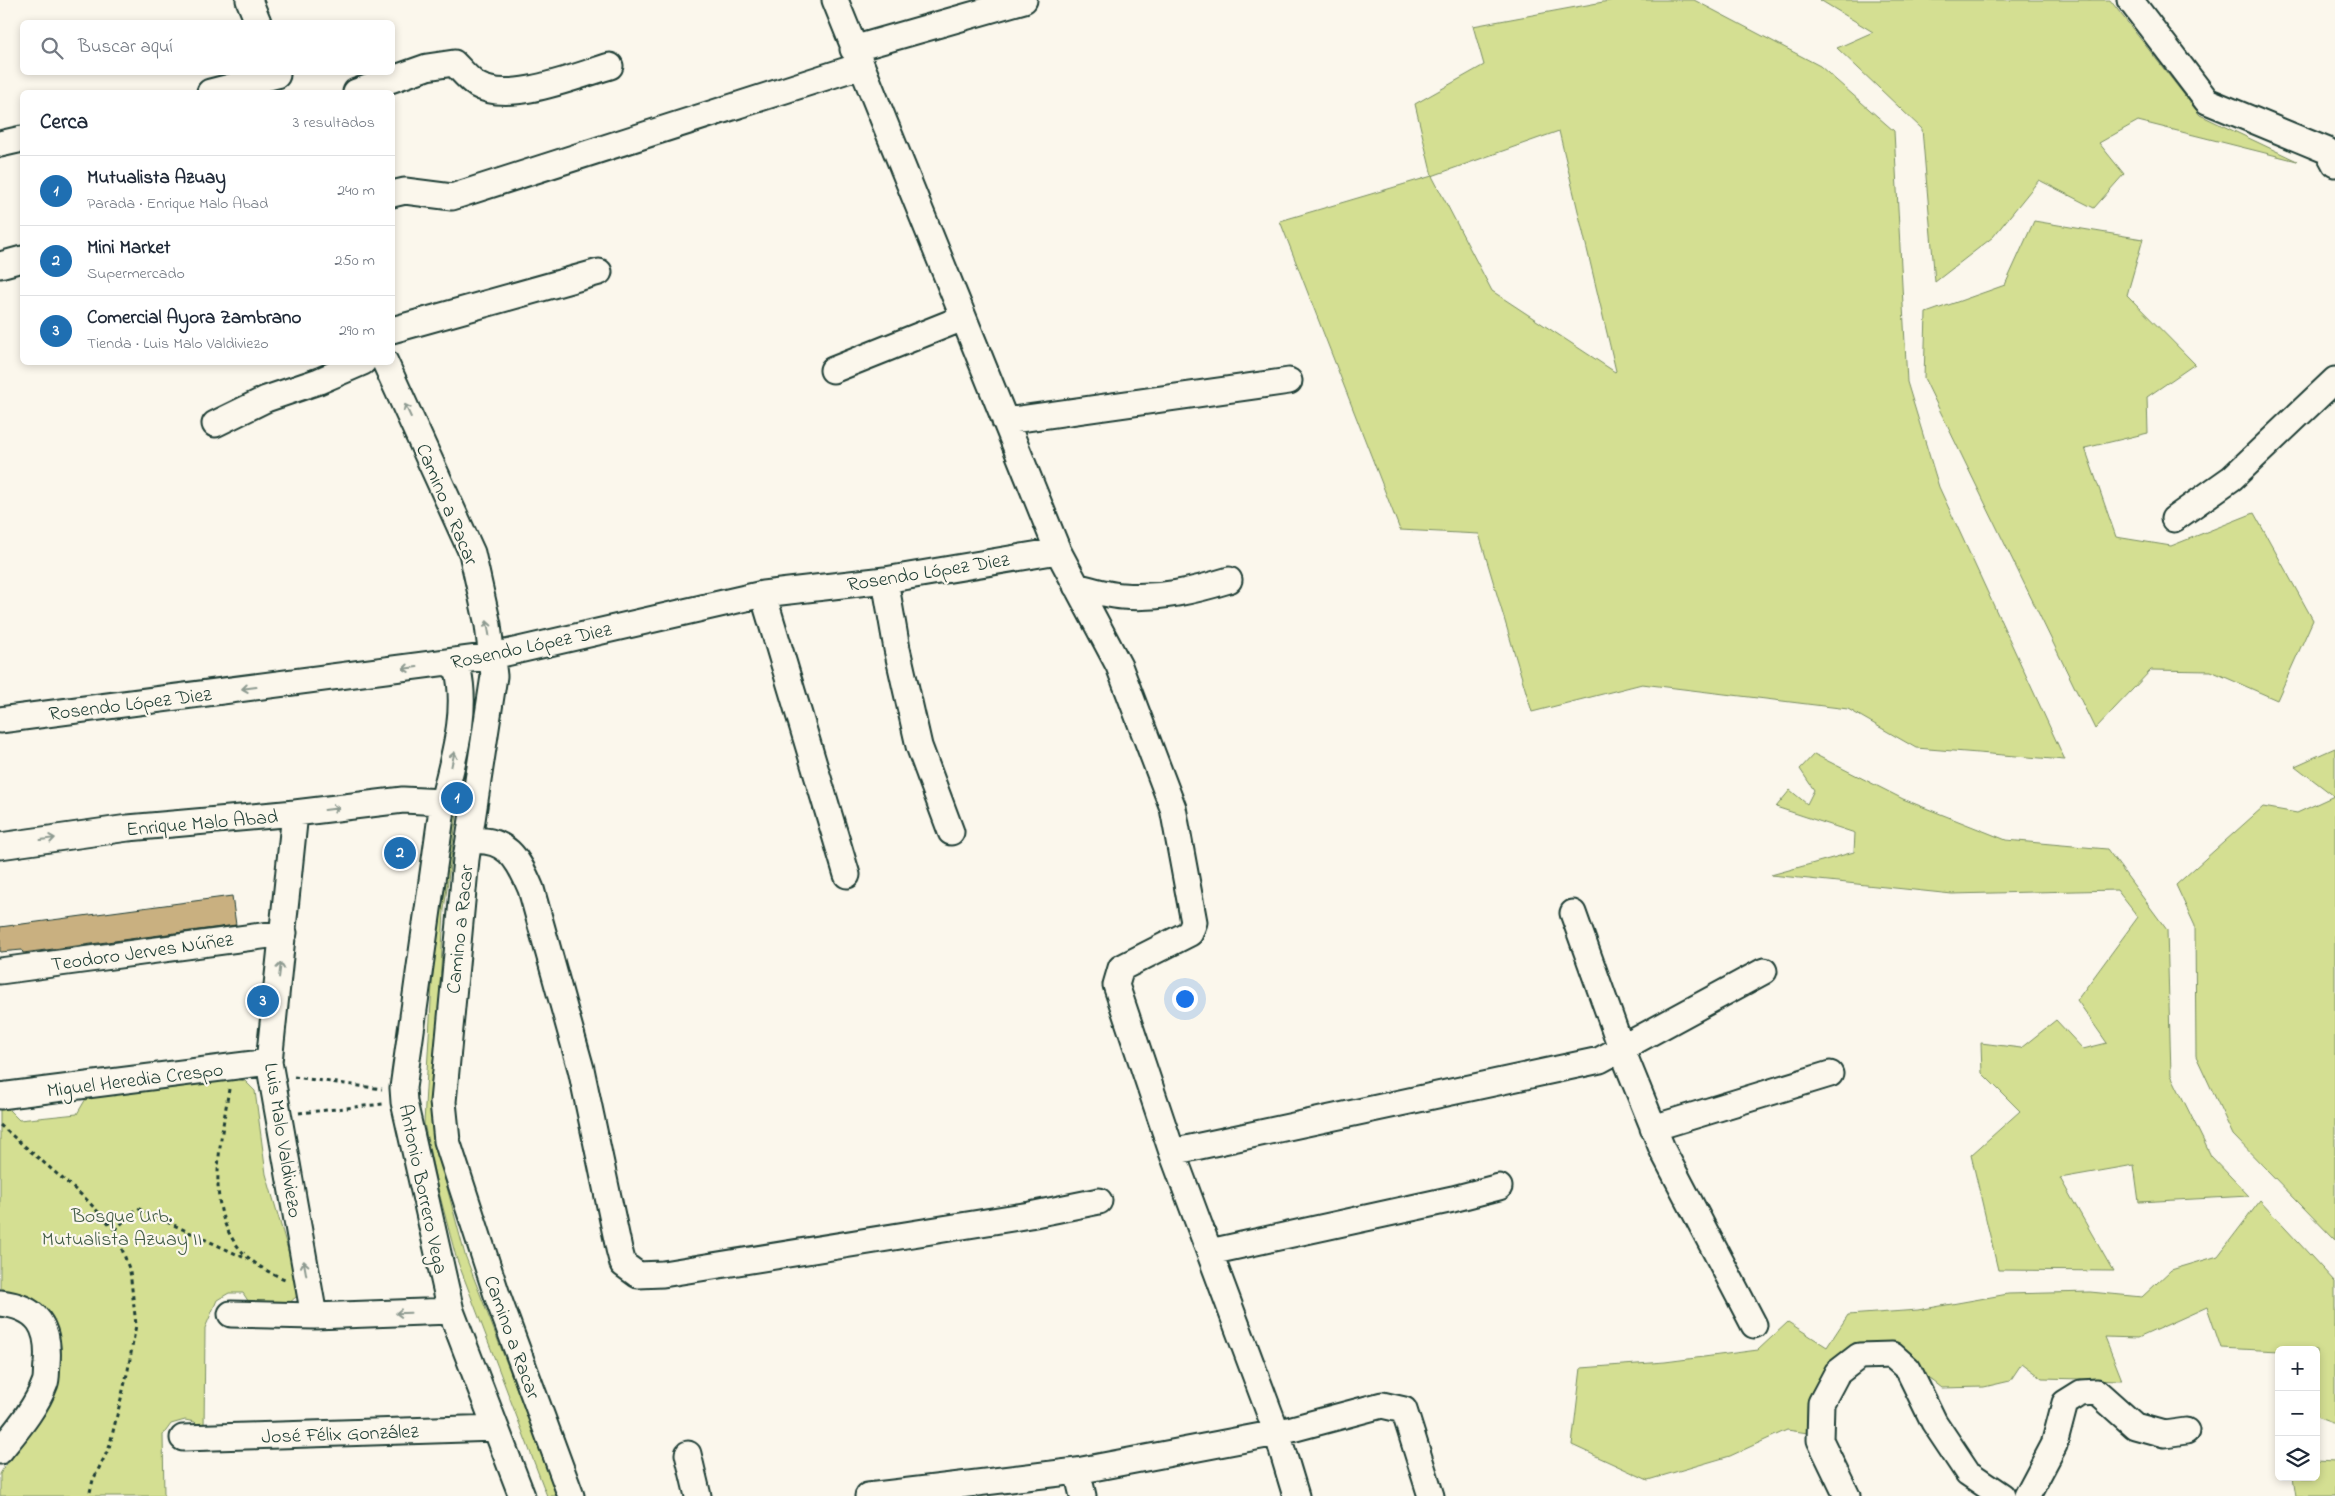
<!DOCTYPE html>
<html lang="es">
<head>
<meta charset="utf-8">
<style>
	:root { --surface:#fff; --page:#f6f6f7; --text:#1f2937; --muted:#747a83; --line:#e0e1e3; --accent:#1f6fb2 }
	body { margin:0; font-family:"Indie Flower",sans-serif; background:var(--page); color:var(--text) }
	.controls { position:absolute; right:15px; bottom:15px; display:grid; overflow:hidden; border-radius:8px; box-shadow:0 2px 8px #0003 }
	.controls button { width:45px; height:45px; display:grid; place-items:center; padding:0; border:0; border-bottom:1px solid var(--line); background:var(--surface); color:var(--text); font:25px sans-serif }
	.you { position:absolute; left:1184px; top:998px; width:18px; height:18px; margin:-12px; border:4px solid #fff; border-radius:50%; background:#1a73e8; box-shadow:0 0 0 8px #1a73e833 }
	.badge { display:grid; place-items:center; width:32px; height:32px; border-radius:50%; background:var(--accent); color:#fff; font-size:16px; font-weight:700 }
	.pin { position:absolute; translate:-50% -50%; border:2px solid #fff; box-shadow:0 1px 5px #0006 }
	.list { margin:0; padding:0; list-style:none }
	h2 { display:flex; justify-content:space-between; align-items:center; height:65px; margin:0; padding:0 20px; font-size:21px }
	h2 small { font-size:16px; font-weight:400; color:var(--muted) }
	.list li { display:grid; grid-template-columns:32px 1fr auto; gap:15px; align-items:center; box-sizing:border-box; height:70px; padding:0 20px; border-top:1px solid var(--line) }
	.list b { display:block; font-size:19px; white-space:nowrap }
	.list p { margin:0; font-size:16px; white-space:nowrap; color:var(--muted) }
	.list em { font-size:16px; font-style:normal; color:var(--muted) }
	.icon { flex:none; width:28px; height:28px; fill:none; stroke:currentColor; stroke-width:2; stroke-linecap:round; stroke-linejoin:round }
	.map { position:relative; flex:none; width:2335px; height:1496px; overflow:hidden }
	.search { position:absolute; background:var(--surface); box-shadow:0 2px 8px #0003; left:20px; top:20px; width:375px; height:55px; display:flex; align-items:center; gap:12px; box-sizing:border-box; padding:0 18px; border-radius:8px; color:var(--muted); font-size:19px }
	.panel { position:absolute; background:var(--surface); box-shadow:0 2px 8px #0003; left:20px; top:90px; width:375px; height:275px; border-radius:8px }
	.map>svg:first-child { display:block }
</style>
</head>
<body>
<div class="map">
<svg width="2335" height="1496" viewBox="0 0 2335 1496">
	<rect width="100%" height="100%" fill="#fbf7ec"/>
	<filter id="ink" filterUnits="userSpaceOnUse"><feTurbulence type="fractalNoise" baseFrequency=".02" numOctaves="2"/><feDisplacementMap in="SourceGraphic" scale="10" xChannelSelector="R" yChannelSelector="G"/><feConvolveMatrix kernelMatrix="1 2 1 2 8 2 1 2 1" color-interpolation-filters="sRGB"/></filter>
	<g filter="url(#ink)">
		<!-- green -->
		<path fill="#d4df92" stroke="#7a8e63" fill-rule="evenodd" d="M1614,0H1694L1820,66L1894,131L1907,382L1939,487L2065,760L1916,748L1848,709L1642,684L1532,712L1479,534L1400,530L1280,221L1432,176L1415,104L1484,65L1473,26ZM1559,131L1616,371L1615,372L1492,291L1432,176Z
			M1820,0H2110L2200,115L2297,161L2138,121L2099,143L2124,174L2094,208L2039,180L1993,237L1935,282L1922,129L1837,48L1873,32Z
			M2034,221L2143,239L2127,295L2195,364L2147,397L2148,433L2085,448L2116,537L2171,546L2254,513L2313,620L2277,700L2211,671L2151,670L2095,729L1924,378L1926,313L2005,285Z
			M2335,748V1240L2233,1135L2196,1056L2195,926L2176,885L2263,807L2297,813L2334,796L2295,766Z
			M1814,754L1903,799L2006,840L2107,849L2167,930L2171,1075L2211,1156L2249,1196L2139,1202L2134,1165L2060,1178L2113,1271L1998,1270L1971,1155L2020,1111L1982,1073L1981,1043L2021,1048L2056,1020L2083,1049L2107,1043L2077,1000L2138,917L2117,890L1952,894L1771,875L1854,852L1855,833L1776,807L1790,790L1807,804L1814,790L1800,769Z
			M449,800L457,814L444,910L433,1122L445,1180L465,1255L558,1496H547L456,1257L436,1181L424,1123L436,916Z
			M227,1077L245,1081L255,1091L266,1174L297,1281V1296L287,1305L252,1307L243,1293H229L217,1300L205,1328L204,1431L195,1422L185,1420L171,1424L163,1435L164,1496H0V1474L29,1427L53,1334L0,1303V1110L8,1109L19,1120L77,1114L87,1097Z
			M2260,1201L2335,1282V1424L2316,1417V1350L2279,1351L2221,1348L2207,1307L2138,1338L2105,1337L2122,1380L2042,1378L2022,1363L2010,1381L1984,1387L1942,1388L1911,1364L1828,1368L1810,1397L1808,1433L1787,1430L1730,1456L1648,1480L1572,1445L1581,1368L1665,1362L1758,1350L1788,1322L1827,1347L1848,1315L1918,1310L2008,1294L2090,1292L2142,1297L2171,1270L2218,1256Z
			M2316,1461L2335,1462V1496H2296L2293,1477H2316Z"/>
		<!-- building -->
		<path fill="#c9b080" stroke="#1f3d34" d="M232,896L236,925L23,953L22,950L0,952V927Z"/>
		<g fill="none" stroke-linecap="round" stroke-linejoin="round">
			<!-- minor casing -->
			<g stroke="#1f3d34" stroke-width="29">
				<path id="minor" d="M249,0L258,22
					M835,0L1058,551L1119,666L1173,808L1194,922L1190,933L1121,968L1116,985L1172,1152L1277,1433L1382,1405L1404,1410L1431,1496
					M2130,0L2207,101L2328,151L2335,164
					M853,49L1024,0
					M210,92L277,75
					M356,92L427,67L454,63C461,70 469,80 477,85C509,104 576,76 610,66
					M0,144L22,139
					M392,194L405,191L452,197L860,66
					M0,265L22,259
					M392,330L599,272
					M385,362L472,553L488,625L494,676L466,859L443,1102L447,1141L497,1295L571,1496
					M833,370L963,318
					M1005,421L1289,381
					M215,424L266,399L319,381L363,362
					M2174,519L2232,478L2335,380
					M885,580L897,649L919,746L951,832
					M1076,586C1091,590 1107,595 1122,596C1160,599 1193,591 1229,580
					M763,594L847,875
					M0,720L493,656L763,594L885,580L1058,551
					M443,802L403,1088L404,1102L451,1311L522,1496
					M295,813L269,1062L314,1316
					M469,841C506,837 518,858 531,889L581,1069L619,1249L623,1264L638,1275L663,1274L1030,1215L1099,1201
					M0,846L128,828L295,813L403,800L443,802C453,758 468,714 458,670L449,663
					M1573,913L1622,1050L1663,1151L1754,1325
					M0,971L284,933
					M0,1096L269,1062
					M1653,1128L1830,1074
					M1172,1152L1600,1060L1764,971
					M1210,1252L1453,1199L1499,1187
					M0,1303C39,1307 50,1328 47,1364C46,1370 47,1378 45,1383C36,1408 16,1431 0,1451
					M231,1314L314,1316L451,1311
					M183,1438L496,1428
					M688,1454L698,1496
					M1077,1471L1083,1496
					M868,1496L1077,1471L1277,1433L1296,1496
					M1847,1496L1820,1440L1821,1403L1837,1373L1859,1356L1892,1355L1908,1369L1934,1422L1968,1473L2002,1496
					M2027,1496L2054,1445L2065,1403L2081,1393L2097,1392L2135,1426L2164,1434L2186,1431"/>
			</g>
			<!-- path -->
			<path stroke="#1f3d34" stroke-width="3" stroke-dasharray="4 4" stroke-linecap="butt" d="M294,1077L382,1089
				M229,1089C217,1164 196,1245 285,1279
				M299,1113L383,1104
				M0,1125L85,1198L115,1230L130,1271L136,1325L128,1370L109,1448L93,1480L89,1496
				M115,1230L137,1208L247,1259"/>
			<!-- minor -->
			<use href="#minor" stroke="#fbf7ec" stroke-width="25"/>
		</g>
		<!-- one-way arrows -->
		<defs><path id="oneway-shaft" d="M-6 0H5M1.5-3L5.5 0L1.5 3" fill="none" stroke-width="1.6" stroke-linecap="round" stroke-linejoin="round" transform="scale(1.25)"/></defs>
		<g stroke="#8d9a90">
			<use href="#oneway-shaft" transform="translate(408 411) rotate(-115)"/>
			<use href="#oneway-shaft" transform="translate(488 628) rotate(-100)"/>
			<use href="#oneway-shaft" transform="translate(410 668) rotate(173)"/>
			<use href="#oneway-shaft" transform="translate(249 688) rotate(173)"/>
			<use href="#oneway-shaft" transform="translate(453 759) rotate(-78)"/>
			<use href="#oneway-shaft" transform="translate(332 809) rotate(-7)"/>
			<use href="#oneway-shaft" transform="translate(48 839) rotate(-8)"/>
			<use href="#oneway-shaft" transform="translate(280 970) rotate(-83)"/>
			<use href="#oneway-shaft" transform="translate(305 1268) rotate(-100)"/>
			<use href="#oneway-shaft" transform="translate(403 1313) rotate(178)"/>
		</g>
	</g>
	<g text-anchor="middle" stroke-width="4.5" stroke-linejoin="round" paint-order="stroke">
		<!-- street labels -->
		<g font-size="20" fill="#1f3d34" stroke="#fbf7ec">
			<text transform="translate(448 504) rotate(67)" y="7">Camino a Racar</text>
			<text transform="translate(928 571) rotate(-9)" y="7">Rosendo López Diez</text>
			<text transform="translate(531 645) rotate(-12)" y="7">Rosendo López Diez</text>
			<text transform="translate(130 703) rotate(-7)" y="7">Rosendo López Diez</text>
			<text transform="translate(202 822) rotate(-5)" y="7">Enrique Malo Abad</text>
			<text transform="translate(459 929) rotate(-84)" y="7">Camino a Racar</text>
			<text transform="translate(142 951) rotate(-8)" y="7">Teodoro Jerves Núñez</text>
			<text transform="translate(135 1079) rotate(-7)" y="7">Miguel Heredia Crespo</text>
			<text transform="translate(284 1140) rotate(81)" y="7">Luis Malo Valdiviezo</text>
			<text transform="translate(424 1189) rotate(78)" y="7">Antonio Borrero Vega</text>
			<text transform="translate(513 1337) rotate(70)" y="7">Camino a Racar</text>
			<text transform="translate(340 1433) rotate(-2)" y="7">José Félix González</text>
		</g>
		<!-- park labels -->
		<g font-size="20" fill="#435d47" stroke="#fbf7ec">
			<text x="122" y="1222">Bosque Urb.<tspan x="122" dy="23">Mutualista Azuay II</tspan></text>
		</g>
	</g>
</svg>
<div class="controls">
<button>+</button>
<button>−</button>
<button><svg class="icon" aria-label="layers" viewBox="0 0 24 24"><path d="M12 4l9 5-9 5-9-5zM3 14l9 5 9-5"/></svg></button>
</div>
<div class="you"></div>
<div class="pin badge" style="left:457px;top:798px">1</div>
<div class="pin badge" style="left:400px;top:853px">2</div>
<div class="pin badge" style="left:263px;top:1001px">3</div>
<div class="search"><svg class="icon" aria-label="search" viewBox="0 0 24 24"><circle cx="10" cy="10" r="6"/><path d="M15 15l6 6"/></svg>Buscar aquí</div>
<section class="panel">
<h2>Cerca<small>3 resultados</small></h2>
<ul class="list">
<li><span class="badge">1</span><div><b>Mutualista Azuay</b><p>Parada · Enrique Malo Abad</p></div><em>240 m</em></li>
<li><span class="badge">2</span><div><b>Mini Market</b><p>Supermercado</p></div><em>250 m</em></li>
<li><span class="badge">3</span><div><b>Comercial Ayora Zambrano</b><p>Tienda · Luis Malo Valdiviezo</p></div><em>290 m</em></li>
</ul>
</section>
</div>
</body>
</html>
